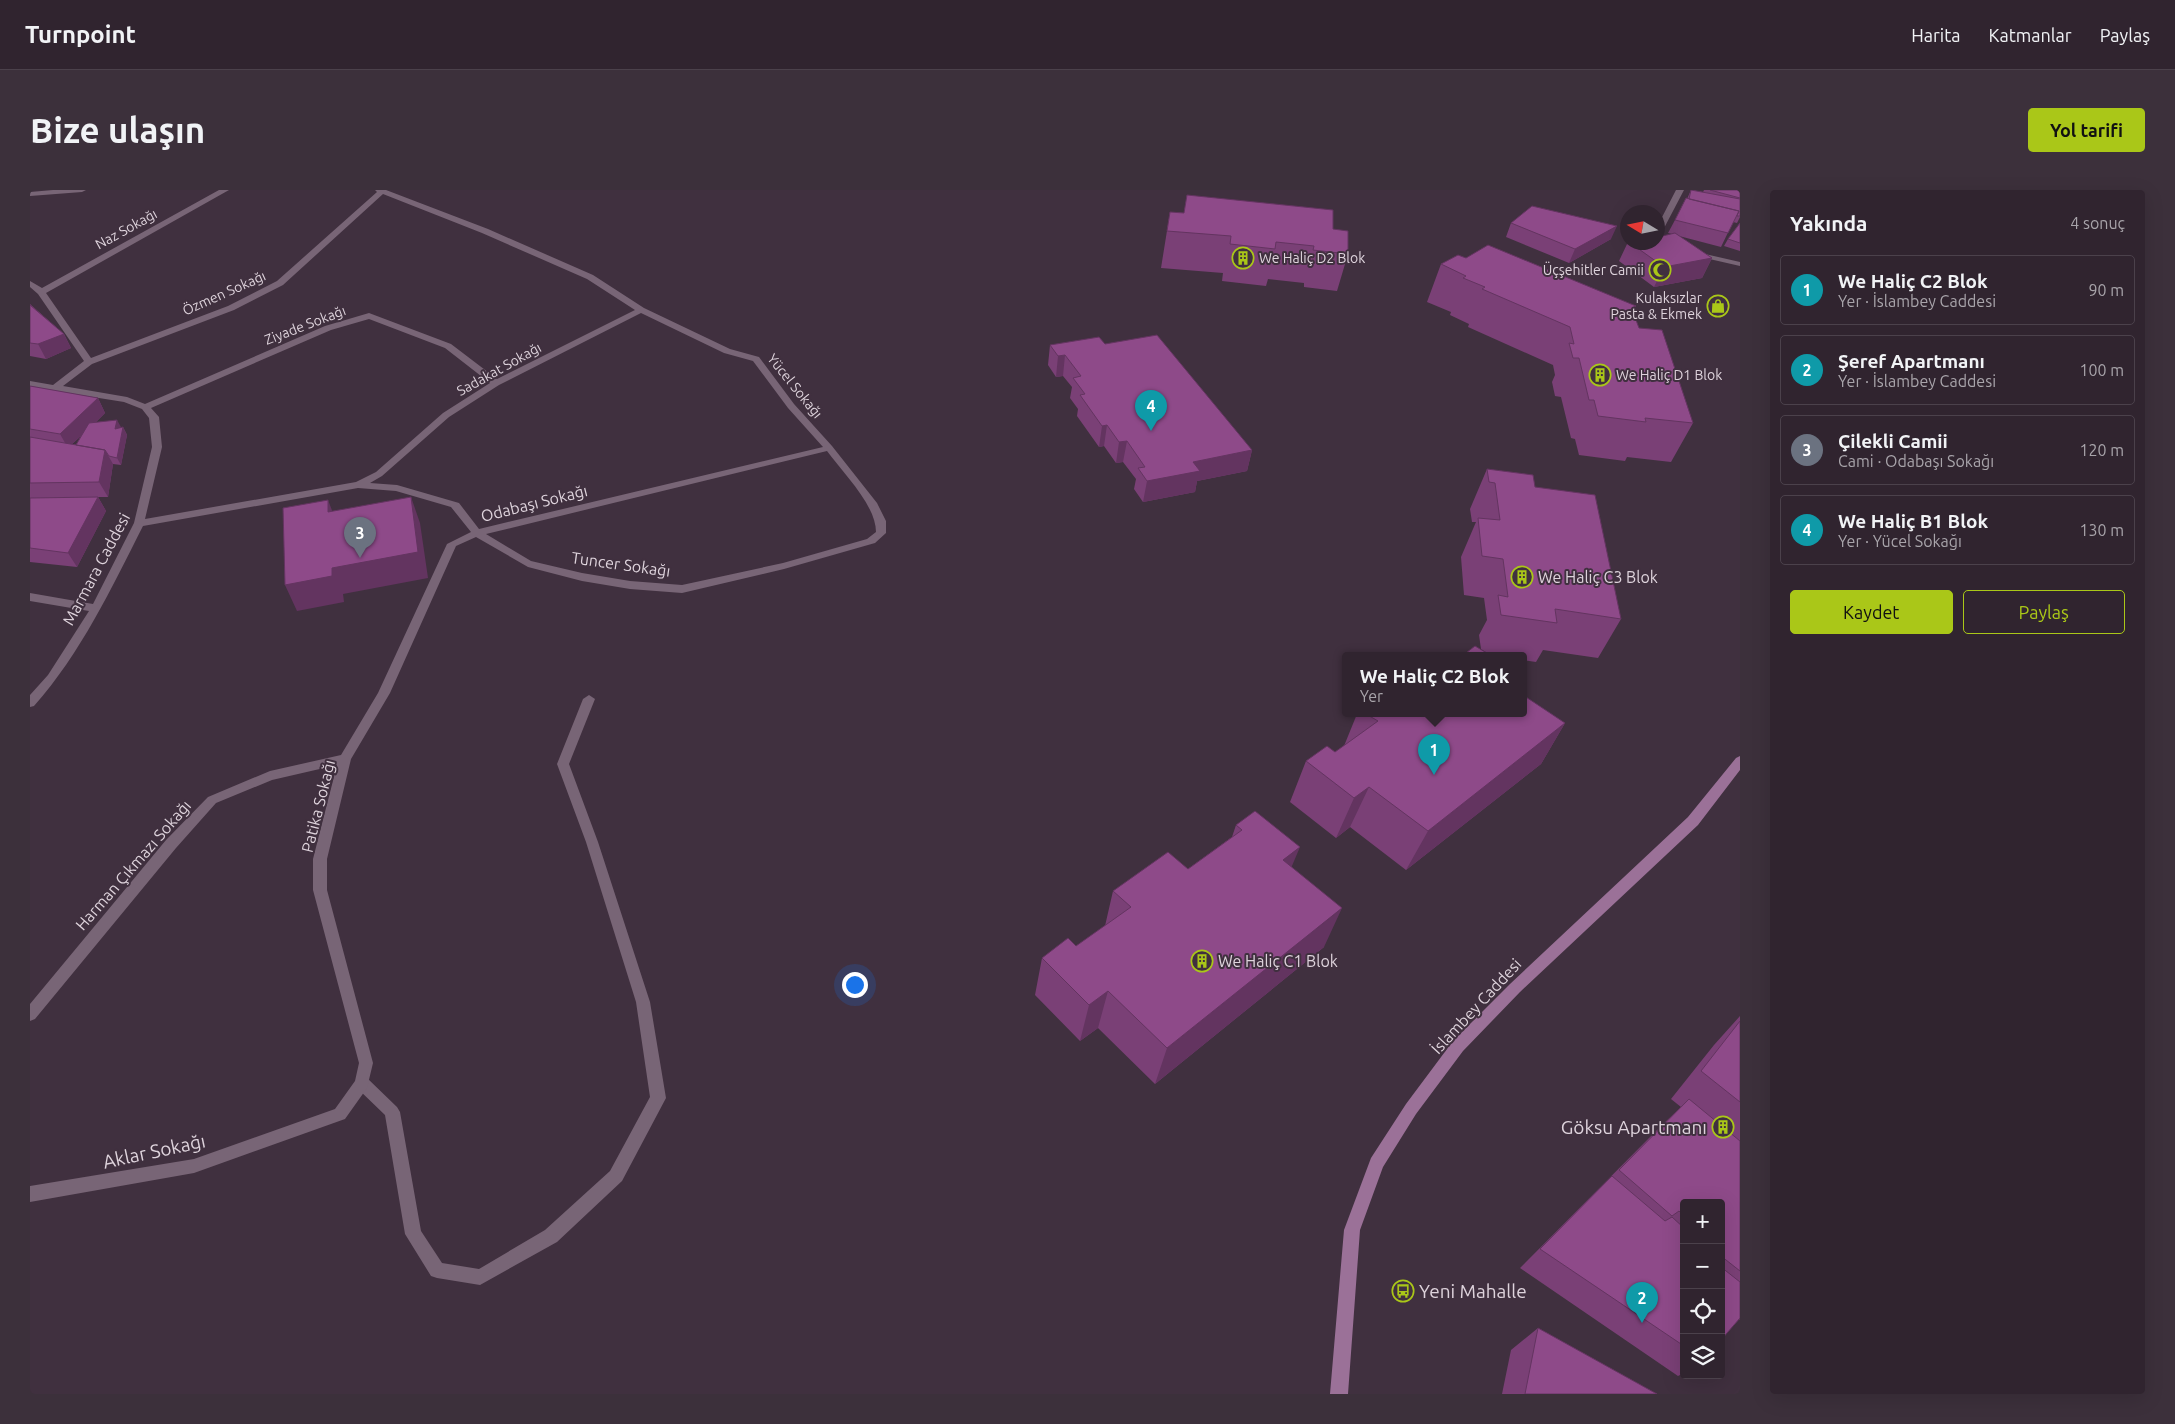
<!DOCTYPE html>
<html lang="tr">
<head>
<meta charset="utf-8">
<style>
	:root { --surface:#30242f; --page:#3c303b; --text:#f1f3f6; --muted:#a8a4aa; --line:#4b414b; --accent:#aac718 }
	body { margin:0; font-family:Ubuntu,sans-serif; background:var(--page); color:var(--text) }
	.controls { position:absolute; right:15px; bottom:15px; display:grid; overflow:hidden; border-radius:5px; box-shadow:0 5px 20px #0002 }
	.controls button { width:45px; height:45px; display:grid; place-items:center; padding:0; border:0; border-bottom:1px solid var(--line); background:var(--surface); color:var(--text); font:25px sans-serif }
	.compass { position:absolute; left:1590px; top:15px; width:45px; height:45px; border-radius:50%; background:var(--surface); box-shadow:0 5px 20px #0002; rotate:280deg }
	.you { position:absolute; left:824px; top:794px; width:18px; height:18px; margin:-12px; border:4px solid #fff; border-radius:50%; background:#1a73e8; box-shadow:0 0 0 8px #1a73e833 }
	.badge { display:grid; place-items:center; width:32px; height:32px; border-radius:50%; background:var(--accent); color:#fff; font-size:16px; font-weight:700 }
	.pin { position:absolute; translate:-50% -41px; filter:drop-shadow(0 1px 2px #0008) }
	.pin::after { content:''; position:absolute; top:26px; width:18px; height:15px; background:inherit; clip-path:polygon(0 0,100% 0,50% 100%) }
	.popup { position:absolute; left:1312px; top:462px; width:185px; height:65px; box-sizing:border-box; display:grid; place-content:center; border-radius:5px; background:var(--surface); filter:drop-shadow(0 1px 4px #0005); font-size:16px; white-space:nowrap; color:var(--muted) }
	.popup b { font-size:19px; color:var(--text) }
	.popup::after { content:''; position:absolute; left:50%; top:100%; margin-left:-10px; border:10px solid transparent; border-top-color:var(--surface) }
	.list { margin:0; padding:0; list-style:none }
	h2 { display:flex; justify-content:space-between; align-items:center; height:65px; margin:0; padding:0 20px; font-size:21px }
	h2 small { font-size:16px; font-weight:400; color:var(--muted) }
	.list li { display:grid; grid-template-columns:32px 1fr auto; gap:15px; align-items:center; box-sizing:border-box; height:70px; margin:0 10px 10px; padding:0 10px; border:1px solid var(--line); border-radius:5px }
	.list b { display:block; font-size:19px; white-space:nowrap }
	.list p { margin:0; font-size:16px; white-space:nowrap; color:var(--muted) }
	.list em { font-size:16px; font-style:normal; color:var(--muted) }
	.actions { display:flex; gap:10px; padding:15px 20px }
	.actions a { flex:1; padding:11px 0; border:1px solid var(--accent); border-radius:5px; text-align:center; font-size:18px; color:var(--accent) }
	.actions .main { background:var(--accent); color:#111 }
	.icon { flex:none; width:28px; height:28px; fill:none; stroke:currentColor; stroke-width:2; stroke-linecap:round; stroke-linejoin:round }
	.map { position:relative; flex:none; width:1710px; height:1204px; overflow:hidden; border-radius:5px }
	header { display:flex; align-items:center; gap:30px; box-sizing:border-box; height:70px; padding:0 25px; background:var(--surface); border-bottom:1px solid var(--line) }
	header strong { font-size:24px }
	nav { display:flex; gap:28px; margin-inline-start:auto; font-size:18px }
	.intro { display:flex; align-items:center; justify-content:space-between; box-sizing:border-box; height:120px; padding:0 30px }
	h1 { margin:0; font-size:35px }
	.button { padding:12px 22px; border-radius:5px; background:var(--accent); color:#111; font-size:18px; font-weight:700 }
	main { display:flex; gap:30px; padding:0 30px }
	aside { flex:1; background:var(--surface); border-radius:5px; box-shadow:0 5px 20px #0002 }
	.map>svg:first-child { display:block }
</style>
</head>
<body>
<header>
<strong>Turnpoint</strong>
<nav><a>Harita</a><a>Katmanlar</a><a>Paylaş</a></nav>
</header>
<div class="intro"><h1>Bize ulaşın</h1><a class="button">Yol tarifi</a></div>
<main>
<div class="map">
<svg width="1710" height="1204" viewBox="0 0 1710 1204">
	<rect width="100%" height="100%" fill="#40303f"/>
	<g fill="none" stroke-linecap="round" stroke-linejoin="round">
		<!-- service -->
		<path fill="#786576" fill-rule="evenodd" d="M559,505L565,509L539,574L568,652L620,812L636,908L592,991L527,1052L450,1095L407,1088L401,1086L375,1044L355,925L327,898L325,893L327,888L332,886L337,888L367,917L370,922L391,1041L412,1073L449,1079L515,1040L580,981L620,907L606,812L556,652L527,574L553,509Z"/>
		<!-- minor -->
		<path fill="#786576" fill-rule="evenodd" d="M23,0H56L52,2L0,6V2Z
			M189,0H199L16,103L61,168L198,116L247,91L347,2L345,0H356L458,39L563,85L614,118L700,159L729,167L764,214L802,256L847,313L856,331V343L845,353L754,379L652,403L600,399L552,391L498,377L446,347L426,356L360,503L321,569L297,669V700L343,873L337,898L315,929L164,983L0,1012V996L164,969L305,919L325,891L329,873L283,700V669L307,575L242,590L186,613L146,658L5,829L0,831V814L136,650L178,607L240,581L311,565L348,503L417,354L441,342L421,317L366,301L328,298L113,336C81,399 51,463 4,516L0,517V505L18,485L59,421L0,411V403L63,414L104,333L122,257L119,228L112,219L94,212L0,197V191L23,195L54,171L8,104L0,97V91L12,98ZM353,4L452,43L557,89L605,120L467,189L421,154L339,123L295,136L115,214L97,207L33,196L62,174L204,120L253,95ZM611,123L694,163L723,171L758,218L793,257L449,339L429,313L367,295L340,293L352,286L419,227L469,195ZM339,129L415,158L460,193L413,223L346,282L326,292L115,329L132,257L129,227L121,218L301,140ZM797,261C813,283 846,315 846,342L837,349L753,373L652,395L600,391L552,383L501,371L456,344Z
			M1646,0H1654L1632,42L1628,44V35Z
			M1662,61L1710,72V76L1662,65Z"/>
		<!-- secondary -->
		<path fill="#9b7198" fill-rule="evenodd" d="M1710,566V580L1668,635L1490,802L1433,861L1386,924L1353,977L1330,1040L1318,1204H1300L1314,1040L1341,968L1376,914L1423,851L1480,794L1658,627L1706,568Z"/>
	</g>
	<!-- wall -->
	<path fill="#7a4076" fill-rule="evenodd" d="M1661,0L1673,2L1674,0H1710V27L1707,33L1703,32L1691,57L1649,46L1682,68L1672,88L1624,97L1589,71L1598,52H1628L1642,44L1638,43L1645,30L1657,9Z
		M1157,5L1303,39L1318,64L1307,101L1274,97V93L1238,89L1236,96L1192,91L1193,83L1131,78L1140,22L1154,23Z
		M1481,33L1581,49L1539,73L1476,47Z
		M1710,33V61L1694,56L1698,49Z
		M1436,68L1600,127L1609,138L1663,233L1641,272L1597,267L1595,271L1549,265L1545,249L1541,248L1531,207L1525,206L1522,192L1525,185L1523,175L1438,137L1439,134L1420,125L1421,122L1397,112L1411,74Z
		M0,114L1,115L34,144L41,158L16,169L0,166Z
		M1075,154L1222,260L1217,281L1167,291L1165,302L1113,312L1104,299L1106,289L1093,272L1086,273L1074,256L1069,257L1047,226L1048,219L1040,208L1042,197L1033,186L1026,187L1018,175L1020,155Z
		M0,196L68,208L75,223L65,233L91,238L93,237L97,245L91,275L83,274L78,307H68L76,321L47,377L0,372V308L52,307L0,308ZM51,246L46,255L42,254Z
		M1457,279L1505,297L1591,429L1568,468L1513,460L1506,472L1493,470V466H1466L1460,465L1451,459L1449,445L1457,430L1454,408L1434,405L1431,367L1446,332H1442L1440,319Z
		M1327,524H1493L1535,533L1511,574L1376,680L1320,637L1306,648L1260,612L1276,571L1305,562L1314,556Z
		M1206,635L1261,677L1294,757L1125,894L1068,838L1050,851L1005,805L1012,768L1046,756L1075,736L1083,701L1158,679L1202,647Z
		M1710,826V1130L1709,1129L1691,1150V1013H1654V1183L1648,1186L1490,1078L1630,937L1651,917L1641,909L1684,855Z
		M1508,1138L1627,1204H1472L1481,1160Z"/>
	<!-- shaded-wall -->
	<path fill="#633460" d="M1587,36L1581,49L1539,73L1545,59Z
		M1682,68L1672,88L1624,97L1634,77Z
		M1606,116L1587,154L1593,124Z
		M34,144L41,158L16,169L8,154Z
		M1035,165L1033,186L1026,187L1028,166Z
		M68,208L75,223L38,258L30,244Z
		M87,230L91,237L85,239Z
		M1077,235L1074,256L1069,257L1072,236Z
		M93,237L97,245L91,275L87,268Z
		M1097,251L1093,272L1086,273L1089,252Z
		M75,260L83,274L78,307L69,292Z
		M1222,260L1217,281L1167,291L1165,302L1113,312L1117,291L1163,272Z
		M68,307L76,321L47,377L38,363Z
		M381,307L390,333L398,388L313,404L314,412L267,421L255,395L302,378Z
		M298,310L308,336L298,322Z
		M1535,533L1511,574L1376,680L1398,641Z
		M1339,597L1320,637L1306,648L1324,608Z
		M1270,657L1253,697V670Z
		M1312,718L1294,757L1125,894L1137,858Z
		M1078,801L1068,838L1050,851L1059,815Z"/>
	<!-- building -->
	<path fill="#8e4a89" stroke="#633460" d="M1661,0L1710,9V26H1707L1709,21L1659,9Z
		M1680,0H1710V8Z
		M1157,5L1303,20V39L1318,41V64L1283,60L1284,56L1246,52L1245,59L1200,54L1201,46L1137,41L1140,22L1154,23Z
		M1656,8L1709,21L1698,43L1645,30Z
		M1502,16L1587,36L1545,59L1481,33Z
		M1710,33V53L1698,49Z
		M1645,43L1682,68L1634,77L1599,52H1628V47Z
		M1458,55L1606,116L1593,124L1606,130L1609,138L1632,140L1663,233L1615,228L1616,232L1568,226L1564,210H1559L1549,168H1543L1539,153L1544,154L1540,137L1452,99L1455,97L1433,88L1436,86L1411,74L1428,65L1436,68Z
		M0,115L34,144L8,154L0,153Z
		M1127,145L1222,260L1163,272L1170,281L1117,291L1108,278L1115,277L1097,251L1089,252L1077,235L1072,236L1050,205L1055,204L1043,188L1051,186L1035,165L1028,166L1020,155L1069,147L1075,154Z
		M0,196L68,208L30,244L0,239Z
		M87,230L85,239L93,237L87,268L79,266L75,260L46,255L59,233Z
		M0,247L75,260L69,292L0,293Z
		M1457,279L1503,285L1505,297L1565,305L1591,429L1525,419L1527,433L1471,425L1468,405L1478,407L1473,369L1452,366L1448,328L1470,330L1465,293L1459,292Z
		M68,307L38,363L0,358V308Z
		M381,307L388,362L302,378V386L255,395L253,318L298,310V322Z
		M1445,456L1462,466H1432Z
		M1493,505L1535,533L1398,641L1339,597L1324,608L1276,571L1297,556L1305,562L1348,531L1336,524H1493Z
		M1225,621L1270,657L1253,670L1312,718L1137,858L1078,801L1059,815L1012,768L1038,748L1046,756L1101,717L1083,701L1138,662L1158,679L1212,640L1206,635Z
		M1710,831V912L1671,881Z
		M1659,909L1710,951V1081L1691,1066V1013H1654V1026L1649,1021L1642,1026L1589,980Z
		M1582,986L1635,1031L1642,1027L1654,1038V1156L1510,1059Z
		M1691,1077L1710,1092V1128L1691,1150Z
		M1508,1138L1627,1204H1495Z"/>
	<!-- icons -->
	<defs>
		<g id="building-ring" transform="scale(1.125)"><circle r="9.5" fill="#40303f" stroke="#aac718" stroke-width="1.5"/><path d="M-4-6H4V6H1V3H-1V6H-4ZM-2.5-4.3h1.7v1.8h-1.7ZM.8-4.3h1.7v1.8H.8ZM-2.5-1h1.7V.8h-1.7ZM.8-1h1.7V.8H.8Z" fill="#aac718"/></g>
		<g id="mosque-ring" transform="scale(1.125)"><circle r="9.5" fill="#40303f" stroke="#aac718" stroke-width="1.5"/><path d="M3.5-4.9A6 6 0 1 0 3.5 4.9A5 5 0 1 1 3.5-4.9Z" fill="#aac718"/></g>
		<g id="shop-ring" transform="scale(1.125)"><circle r="9.5" fill="#40303f" stroke="#aac718" stroke-width="1.5"/><path d="M-5-2.5h2.3a2.7 3.5 0 0 1 5.4 0H5L5.5 6h-11ZM-1.5-2.5h3a1.5 2.3 0 0 0-3 0Z" fill="#aac718"/></g>
		<g id="bus-ring" transform="scale(1.125)"><circle r="9.5" fill="#40303f" stroke="#aac718" stroke-width="1.5"/><path d="M-5-6H5V4H4V6H2V4H-2V6H-4V4H-5ZM-3.5-4V0h7V-4ZM-3.5 1.2v1.5H-2V1.2ZM2 1.2v1.5H3.5V1.2Z" fill="#aac718"/></g>
	</defs>
	<g fill-rule="evenodd">
		<use href="#building-ring" x="1213" y="68"/>
		<use href="#mosque-ring" x="1630" y="80"/>
		<use href="#shop-ring" x="1688" y="116"/>
		<use href="#building-ring" x="1570" y="185"/>
		<use href="#building-ring" x="1492" y="387"/>
		<use href="#building-ring" x="1172" y="771"/>
		<use href="#building-ring" x="1693" y="937"/>
		<use href="#bus-ring" x="1373" y="1101"/>
	</g>
	<g text-anchor="middle" stroke-width="4" stroke-linejoin="round" paint-order="stroke">
		<!-- far-street labels -->
		<g font-size="14" fill="#ded3dc" stroke="#40303f">
			<text transform="translate(96 39) rotate(-29)" y="5">Naz Sokağı</text>
			<text transform="translate(194 103) rotate(-24)" y="5">Özmen Sokağı</text>
			<text transform="translate(275 135) rotate(-21)" y="5">Ziyade Sokağı</text>
			<text transform="translate(469 179) rotate(-29)" y="5">Sadakat Sokağı</text>
			<text transform="translate(765 196) rotate(51)" y="5">Yücel Sokağı</text>
		</g>
		<!-- far-poi labels -->
		<g font-size="14" fill="#ded3dc" stroke="#40303f" text-anchor="start">
			<text x="1229" y="73">We Haliç D2 Blok</text>
			<text x="1614" y="85" text-anchor="end">Üçşehitler Camii</text>
			<text x="1672" y="113" text-anchor="end">Kulaksızlar<tspan x="1672" dy="16">Pasta &amp; Ekmek</tspan></text>
			<text x="1586" y="190">We Haliç D1 Blok</text>
		</g>
		<!-- street labels -->
		<g font-size="16" fill="#ded3dc" stroke="#40303f">
			<text transform="translate(504 313) rotate(-14)" y="6">Odabaşı Sokağı</text>
			<text transform="translate(591 374) rotate(8)" y="6">Tuncer Sokağı</text>
			<text transform="translate(66 379) rotate(-62)" y="6">Marmara Caddesi</text>
			<text transform="translate(288 616) rotate(-76)" y="6">Patika Sokağı</text>
			<text transform="translate(103 675) rotate(-49)" y="6">Harman Çıkmazı Sokağı</text>
			<text transform="translate(1446 816) rotate(-47)" y="6">İslambey Caddesi</text>
		</g>
		<!-- poi labels -->
		<g font-size="16" fill="#ded3dc" stroke="#40303f" text-anchor="start">
			<text x="1508" y="393">We Haliç C3 Blok</text>
			<text x="1188" y="777">We Haliç C1 Blok</text>
		</g>
		<!-- near-poi labels -->
		<g font-size="19" fill="#ded3dc" stroke="#40303f" text-anchor="end">
			<text x="1677" y="944">Göksu Apartmanı</text>
			<text x="1389" y="1108" text-anchor="start">Yeni Mahalle</text>
		</g>
		<!-- near-street labels -->
		<g font-size="19" fill="#ded3dc" stroke="#40303f">
			<text transform="translate(124 961) rotate(-12)" y="7">Aklar Sokağı</text>
		</g>
	</g>
</svg>
<div class="controls">
<button>+</button>
<button>−</button>
<button><svg class="icon" aria-label="locate" viewBox="0 0 24 24"><circle cx="12" cy="12" r="6"/><path d="M12 2v4M12 18v4M2 12h4M18 12h4"/></svg></button>
<button><svg class="icon" aria-label="layers" viewBox="0 0 24 24"><path d="M12 4l9 5-9 5-9-5zM3 14l9 5 9-5"/></svg></button>
</div>
<svg class="compass" viewBox="-18 -18 36 36"><path d="M0-13l5 13h-10z" fill="#e53935"/><path d="M0 13l5-13h-10z" fill="#a8a4aa"/></svg>
<div class="you"></div>
<div class="pin badge" style="left:1404px;top:585px;background:#0f9aa8">1</div>
<div class="popup"><b>We Haliç C2 Blok</b>Yer</div>
<div class="pin badge" style="left:1612px;top:1133px;background:#0f9aa8">2</div>
<div class="pin badge" style="left:330px;top:368px;background:#6b7280">3</div>
<div class="pin badge" style="left:1121px;top:241px;background:#0f9aa8">4</div>
</div>
<aside>
<h2>Yakında<small>4 sonuç</small></h2>
<ul class="list">
<li><span class="badge" style="background:#0f9aa8">1</span><div><b>We Haliç C2 Blok</b><p>Yer · İslambey Caddesi</p></div><em>90 m</em></li>
<li><span class="badge" style="background:#0f9aa8">2</span><div><b>Şeref Apartmanı</b><p>Yer · İslambey Caddesi</p></div><em>100 m</em></li>
<li><span class="badge" style="background:#6b7280">3</span><div><b>Çilekli Camii</b><p>Cami · Odabaşı Sokağı</p></div><em>120 m</em></li>
<li><span class="badge" style="background:#0f9aa8">4</span><div><b>We Haliç B1 Blok</b><p>Yer · Yücel Sokağı</p></div><em>130 m</em></li>
</ul>
<div class="actions"><a class="main">Kaydet</a><a>Paylaş</a></div>
</aside>
</main>
</body>
</html>
